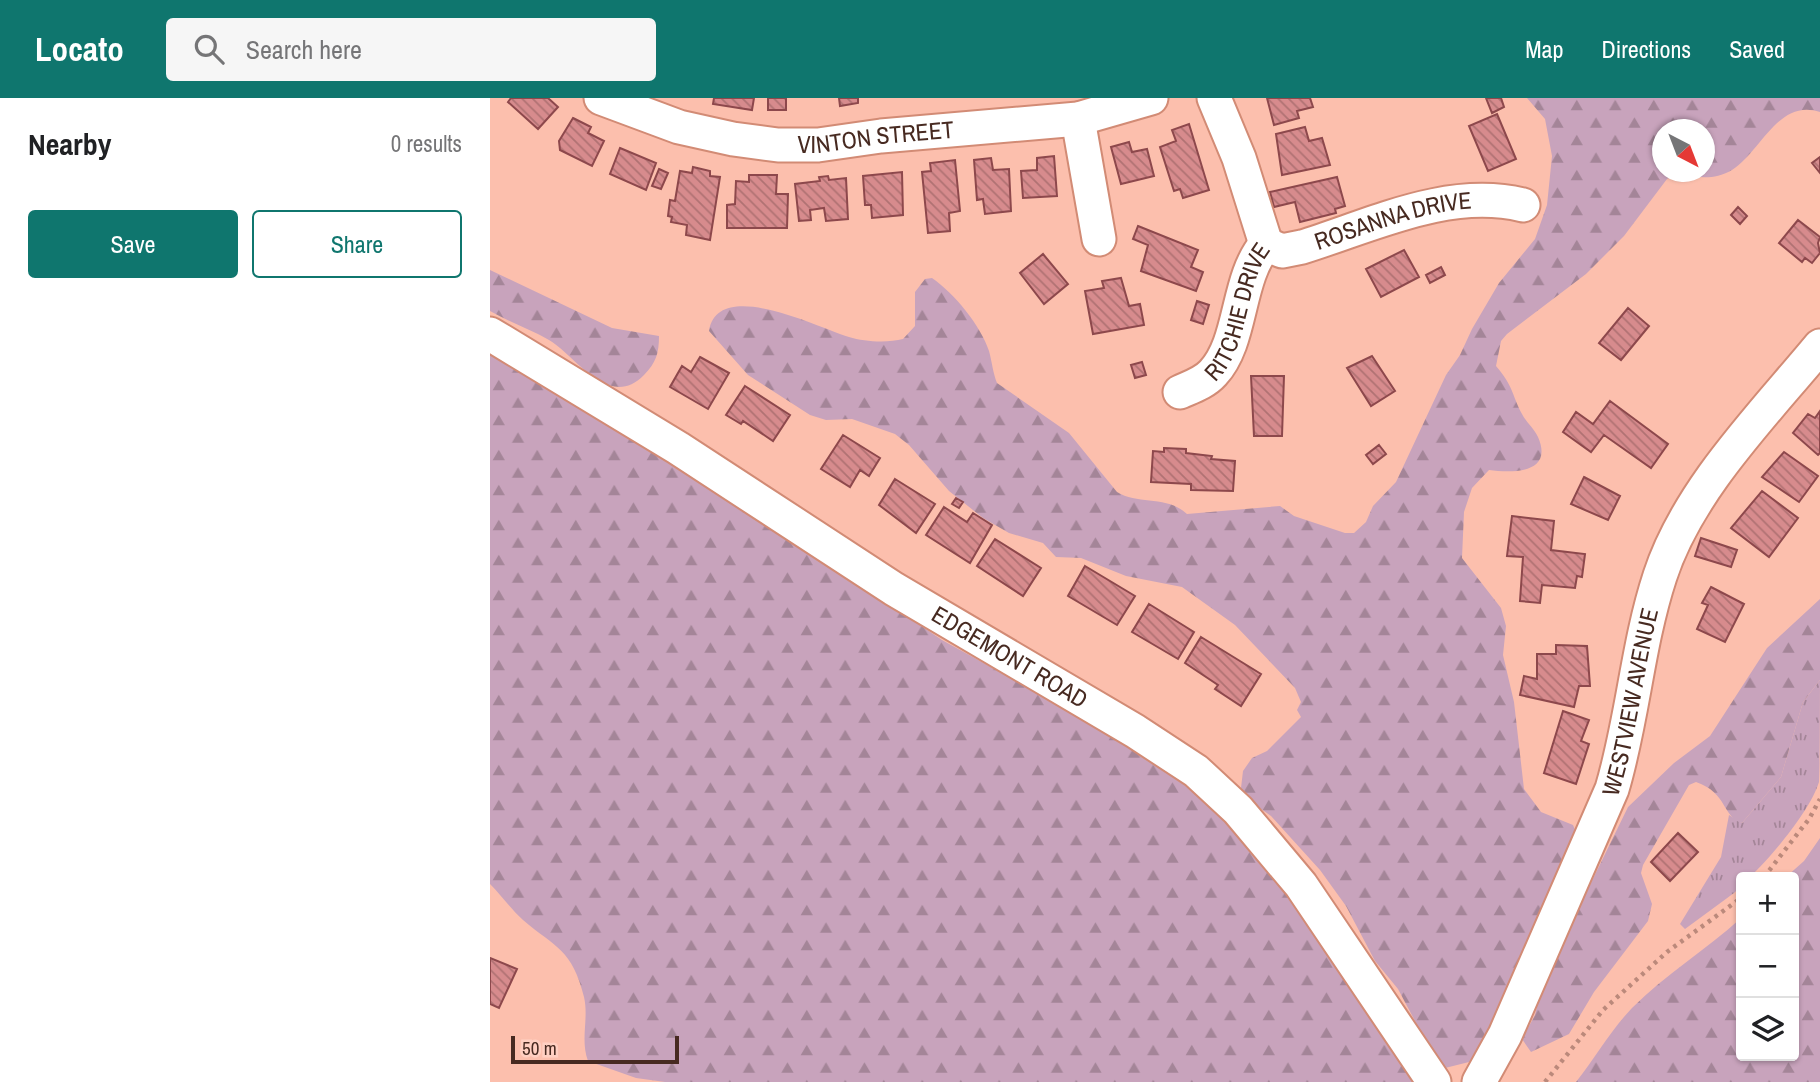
<!DOCTYPE html>
<html lang="en">
<head>
<meta charset="utf-8">
<style>
	:root { --surface:#fff; --page:#f6f6f6; --text:#202124; --muted:#757577; --line:#e0e0e0; --accent:#0f766e }
	body { margin:0; font-family:"Archivo Narrow",sans-serif; background:var(--page); color:var(--text) }
	.controls { position:absolute; right:21px; bottom:21px; display:grid; overflow:hidden; border-radius:7px; box-shadow:0 2px 5px #0004 }
	.controls button { width:63px; height:63px; display:grid; place-items:center; padding:0; border:0; border-bottom:2px solid var(--line); background:var(--surface); color:var(--text); font:35px sans-serif }
	.compass { position:absolute; left:1162px; top:21px; width:63px; height:63px; border-radius:50%; background:var(--surface); box-shadow:0 2px 5px #0004; rotate:138deg }
	.scale { position:absolute; left:21px; bottom:18px; width:168px; box-sizing:border-box; padding-left:7px; border:4px solid #472a21; border-top:0; font-size:19px; line-height:24px; white-space:nowrap; color:#472a21; -webkit-text-stroke:5px #ffd0c2; paint-order:stroke }
	.list { margin:0; padding:0; list-style:none }
	h2 { display:flex; justify-content:space-between; align-items:center; height:91px; margin:0; padding:0 28px; font-size:30px }
	h2 small { font-size:23px; font-weight:400; color:var(--muted) }
	.actions { display:flex; gap:14px; padding:21px 28px }
	.actions a { flex:1; padding:16px 0; border:2px solid var(--accent); border-radius:7px; text-align:center; font-size:24px; color:var(--accent) }
	.actions .main { background:var(--accent); color:#fff }
	.icon { flex:none; width:38px; height:38px; fill:none; stroke:currentColor; stroke-width:2; stroke-linecap:round; stroke-linejoin:round }
	.map { position:relative; flex:none; width:1330px; height:984px; overflow:hidden }
	header { display:flex; align-items:center; gap:42px; box-sizing:border-box; height:98px; padding:0 35px; background:var(--accent); color:#fff }
	header strong { font-size:33px }
	nav { display:flex; gap:38px; margin-inline-start:auto; font-size:24px }
	.search { width:490px; height:63px; background:var(--page); display:flex; align-items:center; gap:18px; box-sizing:border-box; padding:0 24px; border-radius:7px; color:var(--muted); font-size:26px }
	main { display:flex }
	aside { flex:1; background:var(--surface) }
	.map>svg:first-child { display:block }
</style>
</head>
<body>
<header>
<strong>Locato</strong>
<div class="search"><svg class="icon" aria-label="search" viewBox="0 0 24 24"><circle cx="10" cy="10" r="6"/><path d="M15 15l6 6"/></svg>Search here</div>
<nav><a>Map</a><a>Directions</a><a>Saved</a></nav>
</header>
<main>
<aside>
<h2>Nearby<small>0 results</small></h2>
<ul class="list">
</ul>
<div class="actions"><a class="main">Save</a><a>Share</a></div>
</aside>
<div class="map">
<svg width="1330" height="984" viewBox="0 0 1330 984">
	<defs>
		<pattern id="grass-tufts" width="24" height="20" patternUnits="userSpaceOnUse" patternTransform="scale(1.75)"><rect width="24" height="20" fill="#c8a3bc"/><path d="M3 7l-1-3M5 7V3M7 7l1-3M15 17l-1-3M17 17v-4M19 17l1-3" fill="none" stroke="#a48598"/></pattern>
		<pattern id="forest-firs" width="22" height="20" patternUnits="userSpaceOnUse" patternTransform="scale(1.75)"><rect width="22" height="20" fill="#c8a3bc"/><path d="M5 1l3.5 6h-7zM16 11l3.5 6h-7z" fill="#a48598"/></pattern>
		<pattern id="building-back-hatch" width="6" height="6" patternUnits="userSpaceOnUse" patternTransform="scale(1.75)"><rect width="6" height="6" fill="#d78b8d"/><path d="M-1 5l2 2M0 0l6 6M5-1l2 2" fill="none" stroke="#b07273"/></pattern>
	</defs>
	<rect width="100%" height="100%" fill="#fcbfad"/>
	<!-- grass -->
	<path fill="url(#grass-tufts)" d="M1330,582C1330,604 1330,666 1329,684C1320,713 1282,758 1260,779H1251V788L1244,795L1195,831L1190,826L1231,759L1239,717L1252,725L1291,679L1313,604Z"/>
	<!-- forest -->
	<path fill="url(#forest-firs)" fill-rule="evenodd" d="M1037,0H1330V14C1288,0 1271,54 1242,72C1221,84 1206,78 1185,76L1177,81L1134,138L1096,176L1017,236L1011,243L1006,268C1024,289 1021,295 1032,316C1036,324 1044,330 1048,339C1064,376 1022,375 999,372L982,390L974,414L972,460L1011,510L1016,528L1013,557L1024,604L1034,691L1051,714L1083,727L1088,739L1067,776L1045,836L997,941L979,964L955,970L943,957L908,891L885,863L856,808L830,772L781,718L760,703L751,690L753,673L762,660L777,653L811,619L807,612L811,604L805,590L745,527L692,489L636,478L591,460L566,459L553,445L519,435L493,420L459,393L419,347L405,336L362,321L336,322L320,317L258,277L219,233C228,178 331,231 359,239C375,244 398,245 413,241L425,228V194L435,181L442,180C464,195 491,228 499,253C502,264 503,275 507,285L579,335L627,394C648,407 677,397 697,416L790,408L804,418L855,435H864L876,424L883,408L906,384L956,277L970,257L982,231L1009,185L1045,141L1057,107L1062,58L1055,21ZM1172,32H1214V74H1172Z
		M0,172L122,230L169,238C169,255 166,265 154,277C119,313 86,258 59,242C40,231 19,224 0,213Z
		M0,252L270,418L452,542L656,655L700,685L729,713L818,817L929,984H175L146,980L98,963C90,941 99,921 94,899C82,851 66,850 33,822C21,811 11,797 0,786Z
		M1330,501V582L1313,604L1291,679L1252,725C1232,719 1238,695 1206,684L1199,687L1153,767L1151,775L1162,806L1158,823L1104,894L1079,936L1041,954L1032,941L1045,917L1053,883L1138,709L1184,665L1220,638L1277,550Z
		M1330,740V984H1086C1105,960 1121,932 1142,910C1176,876 1216,852 1251,820V958H1304V779H1296L1314,763Z"/>
	<!-- building -->
	<path fill="url(#building-back-hatch)" stroke="#8d484c" stroke-width="2" d="M21,0H58L68,9L48,31L18,4Z
		M224,0H264L262,12L223,6Z
		M278,0H296V12H278Z
		M349,0H368V5L350,8Z
		M777,0H820L823,9L807,13L809,20L784,27Z
		M996,0H1011L1014,9L1002,15Z
		M1007,16L1026,61L998,73L979,28Z
		M83,20L101,29L98,35L114,43L102,68L70,52L69,43Z
		M699,26L719,92L693,100L690,91L684,93L670,49L686,43L682,32Z
		M815,29L819,43L832,40L840,67L792,77L786,36Z
		M639,44L642,54L657,51L664,78L631,86L621,49Z
		M130,50L166,65L156,92L120,76Z
		M564,58L567,98L533,100L531,73L547,72V60Z
		M1330,59V75L1322,65Z
		M501,60L503,72L519,71L521,113L495,116L493,101L487,102L484,62Z
		M465,62L470,113L459,115L460,133L438,135L432,74L441,73L440,65Z
		M203,69L220,73V78L230,79L220,142L196,137L197,127L181,124L182,119L178,118L180,102L185,103L190,73L202,75Z
		M169,71L178,75L171,91L162,88Z
		M412,74L413,117L382,120L381,107H375L373,78Z
		M259,77H287L286,96H298L297,130H237V107L245,106L246,83L259,84Z
		M338,78L339,82L356,80L358,121L336,123L334,110L320,112L321,122L309,123L305,86L330,83L329,79Z
		M847,79L855,108L845,111L846,115L810,124L805,104L784,109L780,94Z
		M1248,109L1257,118L1250,126L1241,117Z
		M1308,122L1330,139L1328,145L1330,155L1322,165L1315,160L1312,164L1289,145Z
		M648,128L708,152L701,169L713,174L706,193L651,173L658,147L643,141Z
		M914,152L929,179L891,199L876,171Z
		M553,156L578,186L554,206L530,175Z
		M951,169L955,177L940,185L936,177Z
		M631,180L639,208L650,206L654,227L603,236L595,193L614,190L612,183Z
		M707,203L719,207L713,226L701,222Z
		M1138,210L1159,228L1131,262L1109,245Z
		M882,258L905,293L881,308L857,270Z
		M210,259L239,275L218,311L180,289L192,268L201,274Z
		M652,264L656,277L645,280L641,267Z
		M761,278H794L792,338H764Z
		M255,288L300,317L283,343L253,323L251,326L236,317Z
		M1120,303L1178,346L1161,370L1114,337L1101,354L1073,334L1086,314L1103,326Z
		M1330,313V355L1328,357L1303,335L1318,316L1325,320Z
		M353,337L390,360L379,378L370,372L360,389L331,371Z
		M889,347L896,356L883,366L876,357Z
		M674,350L696,351V355L722,358L721,361L745,363L743,393L701,392V386L661,384L663,353L674,354Z
		M1294,354L1328,378L1309,404L1272,379Z
		M1094,379L1130,398L1118,422L1081,406Z
		M405,381L445,406L426,435L389,407Z
		M1272,393L1308,420L1279,459L1241,430Z
		M466,400L473,404L469,410L462,406Z
		M454,409L477,424L483,415L502,427L480,465L436,437Z
		M1022,418L1064,423L1061,452L1095,456L1092,479L1087,478L1085,490L1052,487L1050,505L1030,503L1033,459L1017,458Z
		M1211,440L1247,452L1241,469L1205,458Z
		M505,441L551,470L533,498L487,468Z
		M595,468L645,498L627,527L578,498Z
		M1221,489L1254,506L1235,544L1207,531L1218,507L1212,505Z
		M659,506L704,534L688,561L642,534Z
		M711,539L771,576L751,608L725,591L728,587L695,565Z
		M1066,547L1097,548L1100,588H1089L1084,609L1030,597L1034,578L1047,581V556H1066Z
		M1073,613L1099,622L1091,643L1099,646L1086,686L1054,675Z
		M1188,735L1208,754L1180,783L1161,764Z
		M0,860L27,871L9,910L0,906Z"/>
	<g fill="none" stroke-linecap="round" stroke-linejoin="round">
		<!-- minor casing -->
		<g stroke="#d28b75" stroke-width="37">
			<g id="minor">
				<path id="s1" d="M111,0L189,29L243,41L288,47H328L391,38L588,21L661,0"/>
				<path d="M724,0L749,60L776,146"/>
				<path d="M588,21L609,141"/>
				<path id="s2" d="M776,146L792,153L812,149C883,127 958,89 1033,107"/>
				<path id="s3" d="M0,236L188,350L404,491L645,633L706,673L748,712L811,787L944,984"/>
				<path id="s4" d="M690,294C701,289 714,285 723,275C753,243 746,180 776,146"/>
				<path id="s5" d="M989,984L1015,937L1122,691C1143,621 1147,548 1170,478C1198,392 1273,317 1330,248"/>
			</g>
		</g>
		<!-- path -->
		<path stroke="#bb897b" stroke-width="4.5" stroke-dasharray="3.5 5" stroke-linecap="butt" d="M1274,779L1319,721L1330,701
			M1055,984L1113,912L1177,854L1251,800"/>
		<!-- minor -->
		<use href="#minor" stroke="#fff" stroke-width="33"/>
	</g>
	<g text-anchor="middle" stroke-width="6" stroke-linejoin="round" paint-order="stroke">
		<!-- street labels -->
		<g font-size="24" fill="#472a21" stroke="#ffd0c2">
			<text dy="8" stroke="none"><textPath href="#s1" startOffset="282">VINTON STREET</textPath></text>
			<text dy="8" stroke="none"><textPath href="#s2" startOffset="133">ROSANNA DRIVE</textPath></text>
			<text dy="8" stroke="none"><textPath href="#s4" startOffset="105">RITCHIE DRIVE</textPath></text>
			<text dy="8" stroke="none"><textPath href="#s3" startOffset="612">EDGEMONT ROAD</textPath></text>
			<text dy="8" stroke="none"><textPath href="#s5" startOffset="411">WESTVIEW AVENUE</textPath></text>
		</g>
	</g>
</svg>
<div class="controls">
<button>+</button>
<button>−</button>
<button><svg class="icon" aria-label="layers" viewBox="0 0 24 24"><path d="M12 4l9 5-9 5-9-5zM3 14l9 5 9-5"/></svg></button>
</div>
<svg class="compass" viewBox="-18 -18 36 36"><path d="M0-13l5 13h-10z" fill="#e53935"/><path d="M0 13l5-13h-10z" fill="#757577"/></svg>
<div class="scale">50 m</div>
</div>
</main>
</body>
</html>
